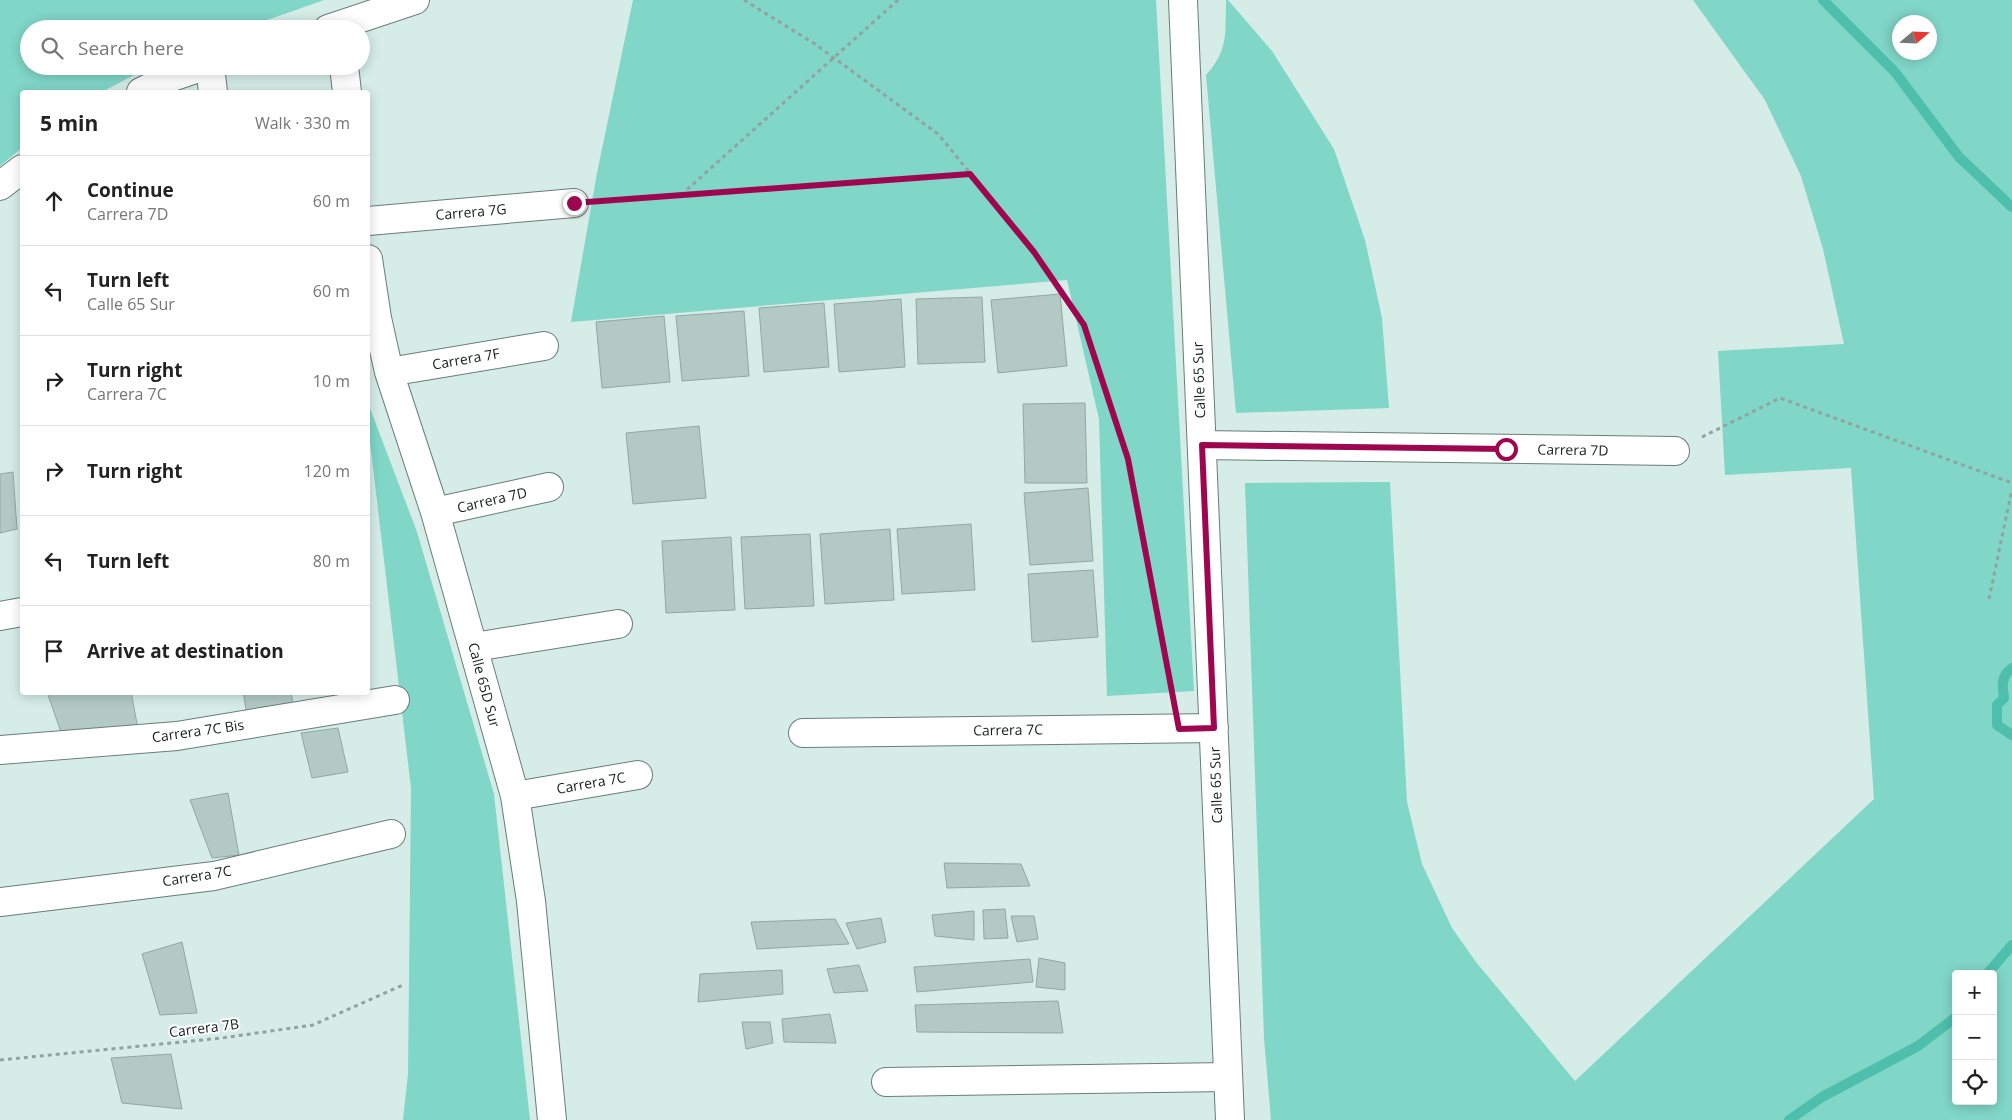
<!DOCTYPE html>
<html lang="en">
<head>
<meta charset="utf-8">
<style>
	:root { --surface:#fff; --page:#f2f2f2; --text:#222; --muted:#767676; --line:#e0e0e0 }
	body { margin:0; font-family:"Open Sans",sans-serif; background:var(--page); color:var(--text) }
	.controls { position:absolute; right:15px; bottom:15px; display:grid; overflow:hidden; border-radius:5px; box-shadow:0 2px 12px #0003 }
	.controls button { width:45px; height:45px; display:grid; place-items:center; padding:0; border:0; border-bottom:1px solid var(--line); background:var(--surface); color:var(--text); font:25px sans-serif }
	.compass { position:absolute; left:1892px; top:15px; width:45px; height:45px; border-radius:50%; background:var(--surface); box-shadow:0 2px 12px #0003; rotate:71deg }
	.stop { position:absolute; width:15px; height:15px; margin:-11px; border:4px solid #9e064f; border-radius:50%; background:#fff }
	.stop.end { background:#9e064f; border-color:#fff; box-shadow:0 1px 5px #0008 }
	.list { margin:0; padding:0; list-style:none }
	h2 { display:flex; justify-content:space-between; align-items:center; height:65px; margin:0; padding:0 20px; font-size:21px }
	h2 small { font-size:16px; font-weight:400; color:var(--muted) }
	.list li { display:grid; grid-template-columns:32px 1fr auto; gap:15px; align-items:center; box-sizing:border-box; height:90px; padding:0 20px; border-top:1px solid var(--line) }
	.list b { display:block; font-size:19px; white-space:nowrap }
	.list p { margin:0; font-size:16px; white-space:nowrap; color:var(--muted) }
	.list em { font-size:16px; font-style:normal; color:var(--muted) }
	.icon { flex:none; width:28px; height:28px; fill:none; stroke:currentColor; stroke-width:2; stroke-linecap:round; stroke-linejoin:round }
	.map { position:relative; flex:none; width:2012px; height:1120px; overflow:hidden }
	.search { position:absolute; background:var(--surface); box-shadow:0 2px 12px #0003; left:20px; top:20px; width:350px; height:55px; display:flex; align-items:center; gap:12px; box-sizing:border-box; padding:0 18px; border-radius:28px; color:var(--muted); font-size:19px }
	.panel { position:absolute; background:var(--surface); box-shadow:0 2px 12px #0003; left:20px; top:90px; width:350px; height:605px; border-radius:5px }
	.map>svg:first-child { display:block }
</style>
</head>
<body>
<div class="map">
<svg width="2012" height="1120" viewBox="0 0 2012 1120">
	<rect width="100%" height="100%" fill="#d5ece7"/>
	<!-- green -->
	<path fill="#80d6c7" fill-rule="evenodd" d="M0,0H324L242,29H29V66H151L102,92H22V148L0,166Z
		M633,0H1156L1194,691L1107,696L1099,419L1067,280L571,322L597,173Z
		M1226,0H1228L1272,51L1334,149L1365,240L1382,318L1389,408L1236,413L1206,75C1229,50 1225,32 1226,0Z
		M1693,0H2012V1120H1271L1264,1038L1245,483L1390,482L1407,802L1422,864L1452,928L1476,962L1575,1081L1874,799L1851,468L1725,475L1718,351L1844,344L1823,249L1801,176L1765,100ZM1900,22H1930V52H1900ZM1956,974H1993V1101H1956Z
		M368,403L417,532L494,794L530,1120H403L408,1074L411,788L368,425Z"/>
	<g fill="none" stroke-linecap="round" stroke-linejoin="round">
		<!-- stream -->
		<path stroke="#4ebead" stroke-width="10" d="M1823,0L1895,72L1959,157L2012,207
			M2012,668C2001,676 2002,685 2004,698L1997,705V725L2012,735
			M1987,974L2012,945
			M1789,1120L1822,1097L1918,1046L1956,1017"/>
	</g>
	<!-- building -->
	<path fill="#b3c9c4" stroke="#92a7a3" d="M1060,294L1067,366L998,373L991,300Z
		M982,297L985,362L918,364L916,299Z
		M901,299L905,367L839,372L834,304Z
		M824,303L829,367L764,372L759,308Z
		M744,311L749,376L682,381L676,316Z
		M664,316L670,382L602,388L596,322Z
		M1085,403L1087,483H1025L1023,404Z
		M699,426L706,498L633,504L626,433Z
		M13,472L17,529L0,533V474Z
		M1088,488L1093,561L1030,565L1024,493Z
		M971,524L975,590L902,594L897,529Z
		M890,529L894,600L825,604L820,534Z
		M810,534L814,606L745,609L741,537Z
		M731,537L735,610L666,613L662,541Z
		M1093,570L1098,637L1032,642L1028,574Z
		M47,692H131L138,729L62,735Z
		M243,692H291L294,711L247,715Z
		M338,728L348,772L312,778L301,733Z
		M228,793L239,855L212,858L190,800Z
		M944,863L1021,864L1030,886L947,888Z
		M1005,909L1008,938L984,939L983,910Z
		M974,911V940L935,936L932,915Z
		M1011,916H1034L1038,939L1017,942Z
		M881,918L886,942L857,949L846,923Z
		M835,919L849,944L757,949L751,922Z
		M182,942L197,1013L160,1015L142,954Z
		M1039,958L1065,963V990L1036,987Z
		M1030,959L1033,982L917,992L914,967Z
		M859,965L868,991L834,993L827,969Z
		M782,970L783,994L698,1002L700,974Z
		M1058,1001L1063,1033L917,1032L915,1005Z
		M830,1014L836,1043L784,1042L782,1019Z
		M742,1022H770L773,1043L746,1049Z
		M171,1054L182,1109L122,1103L111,1058Z"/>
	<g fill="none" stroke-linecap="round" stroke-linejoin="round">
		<!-- minor casing -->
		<g stroke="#697e79" stroke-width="30">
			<path id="minor" d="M1183,0L1230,1120
				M328,29L415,0
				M210,66L213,92
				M344,66L347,92
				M141,92L169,78L204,66
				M0,186L22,169
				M368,221L574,203
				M368,259L377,318L389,372L435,512L515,796L531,901L552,1120
				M389,372L544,346
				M1202,445L1675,451
				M435,512L549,487
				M0,616L22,612
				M474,647L618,624
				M803,733L1214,728
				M0,750L177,736L395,700
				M515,796L638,775
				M0,902L214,876L391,834
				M886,1082L1228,1077"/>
		</g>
		<!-- path -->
		<path stroke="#91a39f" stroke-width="3" stroke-dasharray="4 4" stroke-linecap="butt" d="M744,0L815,44L938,134L1035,252L1084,325L1128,459L1173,699
			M681,195L898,0
			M604,200L970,174
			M1702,437L1780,398L2012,483
			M1989,599L2012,489
			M0,1060L222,1038L313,1025L403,985"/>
		<!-- minor -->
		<use href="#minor" stroke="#fff" stroke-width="28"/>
	</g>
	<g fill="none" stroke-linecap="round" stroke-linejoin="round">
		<!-- route -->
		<path stroke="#9e064f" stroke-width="6" d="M574,203L970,174L1034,252L1084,325L1128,459L1179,729L1214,728L1202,445L1506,449"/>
	</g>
	<g text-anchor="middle" stroke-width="4" stroke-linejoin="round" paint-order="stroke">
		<!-- street labels -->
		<g font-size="14" fill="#171f1d" stroke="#fff">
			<text transform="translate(471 212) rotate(-5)" y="5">Carrera 7G</text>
			<text transform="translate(466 359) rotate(-10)" y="5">Carrera 7F</text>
			<text transform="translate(1199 380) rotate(-92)" y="5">Calle 65 Sur</text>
			<text transform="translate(1573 450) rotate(1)" y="5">Carrera 7D</text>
			<text transform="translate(492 500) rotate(-13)" y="5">Carrera 7D</text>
			<text transform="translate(484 685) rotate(75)" y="5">Calle 65D Sur</text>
			<text transform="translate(1008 730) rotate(-1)" y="5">Carrera 7C</text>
			<text transform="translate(198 731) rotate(-8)" y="5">Carrera 7C Bis</text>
			<text transform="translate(591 783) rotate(-10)" y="5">Carrera 7C</text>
			<text transform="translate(1216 785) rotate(-92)" y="5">Calle 65 Sur</text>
			<text transform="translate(197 876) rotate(-9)" y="5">Carrera 7C</text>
			<text transform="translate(204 1028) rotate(-7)" y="5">Carrera 7B</text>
		</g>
	</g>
</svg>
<div class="controls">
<button>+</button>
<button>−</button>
<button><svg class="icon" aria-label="locate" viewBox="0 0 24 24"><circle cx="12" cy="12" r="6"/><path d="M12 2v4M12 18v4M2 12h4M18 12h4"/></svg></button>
</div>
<svg class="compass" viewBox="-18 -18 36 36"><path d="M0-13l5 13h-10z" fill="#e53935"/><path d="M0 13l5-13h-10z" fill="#767676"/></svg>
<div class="stop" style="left:1506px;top:449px"></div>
<div class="stop end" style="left:574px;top:203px"></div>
<div class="search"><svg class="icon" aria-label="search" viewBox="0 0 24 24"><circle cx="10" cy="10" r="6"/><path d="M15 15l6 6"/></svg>Search here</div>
<section class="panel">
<h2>5 min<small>Walk · 330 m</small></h2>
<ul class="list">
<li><svg class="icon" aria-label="ahead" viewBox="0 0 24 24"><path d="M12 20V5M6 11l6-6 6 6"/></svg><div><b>Continue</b><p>Carrera 7D</p></div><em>60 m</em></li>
<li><svg class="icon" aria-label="left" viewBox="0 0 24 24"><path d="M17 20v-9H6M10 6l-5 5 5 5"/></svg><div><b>Turn left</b><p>Calle 65 Sur</p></div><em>60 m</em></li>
<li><svg class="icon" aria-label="right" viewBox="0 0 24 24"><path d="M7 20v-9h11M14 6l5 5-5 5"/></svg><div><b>Turn right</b><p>Carrera 7C</p></div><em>10 m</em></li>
<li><svg class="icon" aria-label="right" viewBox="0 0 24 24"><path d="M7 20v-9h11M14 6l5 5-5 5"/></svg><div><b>Turn right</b></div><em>120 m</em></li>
<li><svg class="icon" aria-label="left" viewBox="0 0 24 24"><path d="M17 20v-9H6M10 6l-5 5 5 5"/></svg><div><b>Turn left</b></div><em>80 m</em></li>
<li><svg class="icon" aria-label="arrive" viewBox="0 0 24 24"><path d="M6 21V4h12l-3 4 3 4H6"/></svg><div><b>Arrive at destination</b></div></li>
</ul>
</section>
</div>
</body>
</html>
